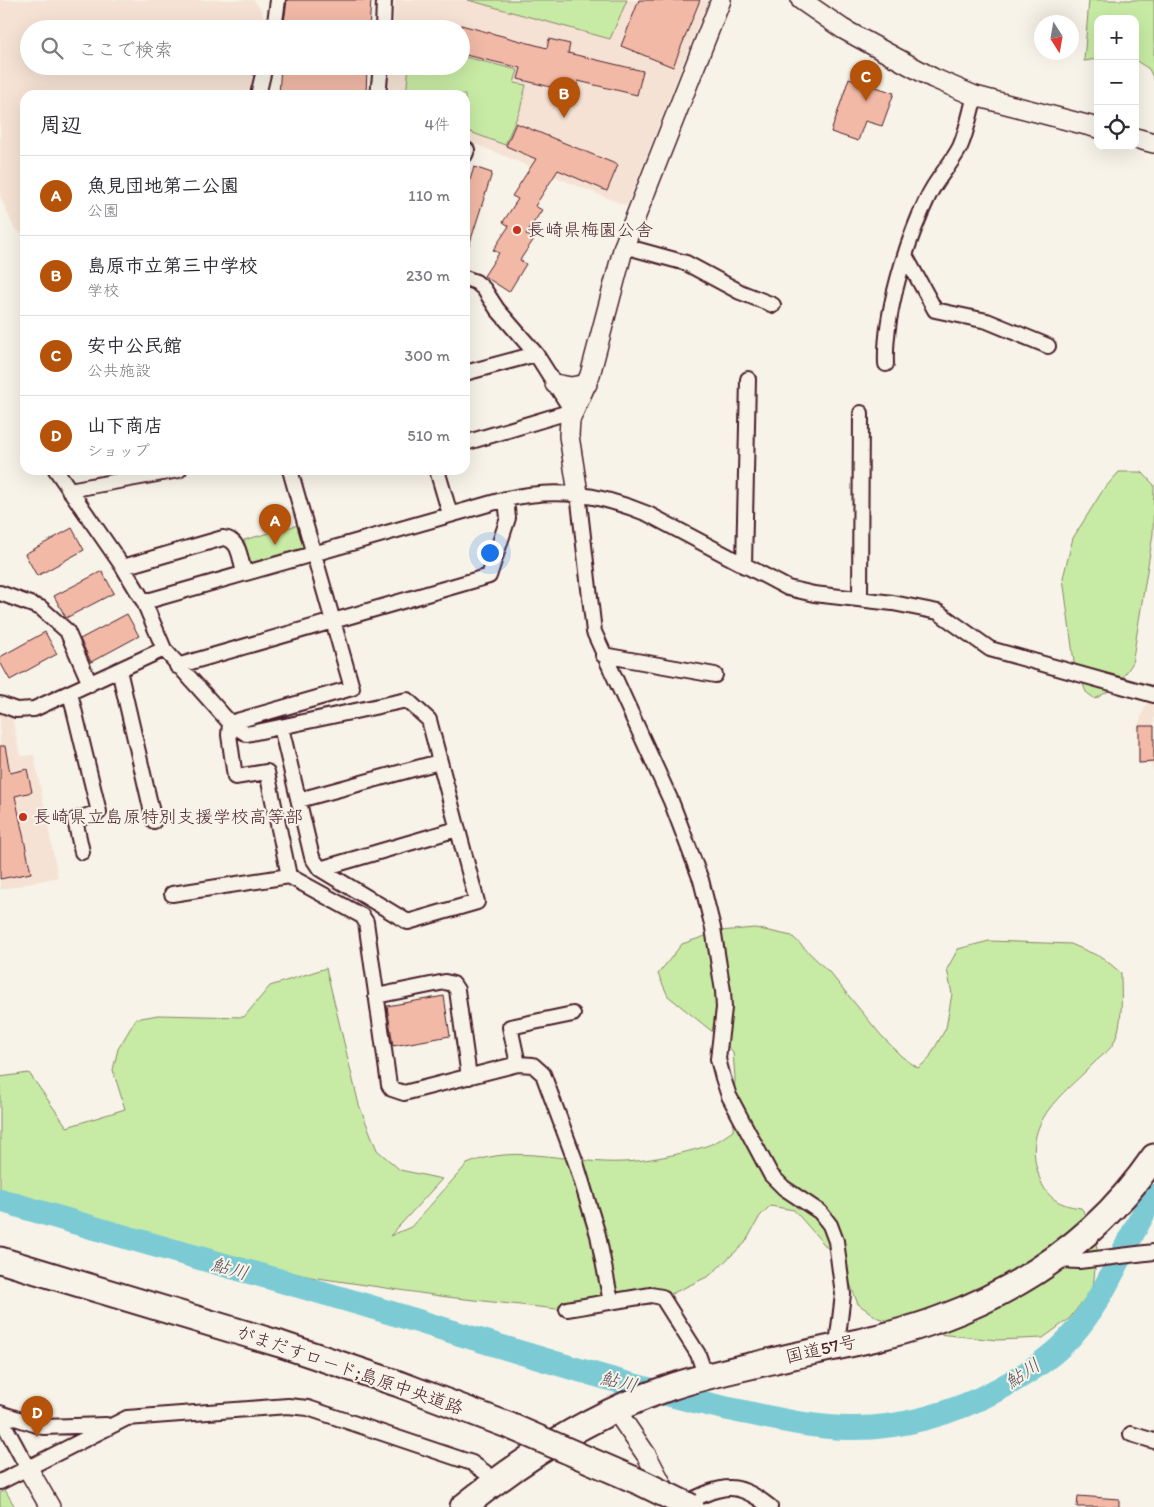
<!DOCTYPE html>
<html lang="ja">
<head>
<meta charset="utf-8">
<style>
	:root { --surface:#fff; --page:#f2f2f3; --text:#2b2b33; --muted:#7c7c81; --line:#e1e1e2; --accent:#b45309 }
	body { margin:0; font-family:Itim,"Klee One",sans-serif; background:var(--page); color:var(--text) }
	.controls { position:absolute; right:15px; top:15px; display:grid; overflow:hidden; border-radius:10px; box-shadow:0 5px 20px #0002 }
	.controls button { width:45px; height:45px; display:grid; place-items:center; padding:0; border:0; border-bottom:1px solid var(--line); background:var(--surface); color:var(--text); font:25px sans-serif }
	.compass { position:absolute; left:1034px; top:15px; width:45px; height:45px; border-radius:50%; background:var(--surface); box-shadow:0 5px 20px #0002; rotate:169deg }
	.you { position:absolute; left:489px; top:552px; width:18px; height:18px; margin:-12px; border:4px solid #fff; border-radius:50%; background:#1a73e8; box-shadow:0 0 0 8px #1a73e833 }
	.badge { display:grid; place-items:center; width:32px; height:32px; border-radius:50%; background:var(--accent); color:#fff; font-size:16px; font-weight:700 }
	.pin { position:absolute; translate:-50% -41px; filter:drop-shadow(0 1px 2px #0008) }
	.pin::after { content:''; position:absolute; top:26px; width:18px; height:15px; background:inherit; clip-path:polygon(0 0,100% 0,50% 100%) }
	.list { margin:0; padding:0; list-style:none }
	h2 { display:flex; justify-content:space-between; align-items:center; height:65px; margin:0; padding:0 20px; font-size:21px }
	h2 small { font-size:16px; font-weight:400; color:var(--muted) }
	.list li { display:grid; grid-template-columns:32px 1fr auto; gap:15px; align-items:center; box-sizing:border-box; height:80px; padding:0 20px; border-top:1px solid var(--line) }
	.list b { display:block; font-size:19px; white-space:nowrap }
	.list p { margin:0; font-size:16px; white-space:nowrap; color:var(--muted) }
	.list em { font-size:16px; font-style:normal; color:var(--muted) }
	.icon { flex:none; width:28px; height:28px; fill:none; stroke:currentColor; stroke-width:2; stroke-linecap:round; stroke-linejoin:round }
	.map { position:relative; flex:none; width:1154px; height:1507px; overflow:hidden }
	.search { position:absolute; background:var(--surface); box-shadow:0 5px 20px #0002; left:20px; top:20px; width:450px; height:55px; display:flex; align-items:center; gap:12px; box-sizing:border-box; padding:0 18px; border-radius:28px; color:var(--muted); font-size:19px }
	.panel { position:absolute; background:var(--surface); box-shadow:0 5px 20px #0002; left:20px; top:90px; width:450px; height:385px; border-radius:15px }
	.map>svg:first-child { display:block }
</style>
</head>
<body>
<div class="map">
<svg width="1154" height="1507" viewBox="0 0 1154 1507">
	<rect width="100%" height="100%" fill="#f7f3e8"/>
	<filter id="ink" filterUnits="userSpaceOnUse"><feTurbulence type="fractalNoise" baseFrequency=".02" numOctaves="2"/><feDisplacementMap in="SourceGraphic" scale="10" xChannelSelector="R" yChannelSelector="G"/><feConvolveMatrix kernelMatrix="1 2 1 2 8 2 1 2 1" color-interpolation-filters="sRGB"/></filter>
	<g filter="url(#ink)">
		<!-- built -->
		<path fill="#f5e2d4" d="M0,0H254L262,11L266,29H29V66H259L251,95H25V236L14,228L0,196Z
			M395,0H708L627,206L465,140V95H387L389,66H461V29H393Z
			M1147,702L1154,704V772L1151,764H1138V725Z
			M0,712L12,717L20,756L34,755L58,877L0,890Z"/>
		<!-- green -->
		<path fill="#c7eba4" stroke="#888568" d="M468,0H627L610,39Z
			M1089,0H1154V80L1149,69L1135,60V19H1098V59L1084,61Z
			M461,56L518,70L514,83L526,85L520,110L505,145L465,130V95H406L409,66H461Z
			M1119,472H1142L1154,485L1153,534L1132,664L1117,686L1095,699L1086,692L1074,662L1063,578L1073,538L1103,490Z
			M298,525L305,549L251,564L244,540Z
			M755,928L792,936L830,973L880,1034L901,1056L918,1068L928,1060L946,1028L952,994L947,969L958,949L989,941L1071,944L1103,958L1121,973C1121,994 1124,1024 1113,1044C1109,1051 1100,1057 1094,1063C1062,1096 1022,1120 1038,1173C1045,1197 1057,1205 1081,1208L1093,1224L1097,1249L1093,1288L1069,1319L1043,1338L997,1340L937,1334L878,1318L858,1304L843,1266L794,1210L770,1206L760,1216L745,1243L709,1276L650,1304L566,1310L447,1297L311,1277L109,1229L0,1193V1077L29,1073L67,1127L125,1109L113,1070L118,1049L136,1019L158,1015L244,1017L270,986L326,968L359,1105L377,1150L400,1170L442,1179L390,1236L411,1227L467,1164C518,1142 571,1165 624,1162C648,1161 693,1152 714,1143C720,1140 727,1135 733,1131L735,1078L733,1052L719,1037L668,996L658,974L682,944L720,931Z
			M5,1490L15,1507H0V1493Z"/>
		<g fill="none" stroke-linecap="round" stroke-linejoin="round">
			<!-- river -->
			<path stroke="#7bcbd4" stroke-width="24" d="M0,1200C136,1242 274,1277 411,1319C516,1351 621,1385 729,1409C768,1417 810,1428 850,1428C900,1429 955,1413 999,1389C1025,1375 1053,1357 1072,1335C1108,1294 1125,1241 1154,1196"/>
		</g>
		<!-- building -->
		<path fill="#f1b9a6" stroke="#4a1f2b" d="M287,0H371L369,29H283Z
			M639,0H700L673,67L621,46Z
			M461,25L547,48L549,39L570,44L568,53L643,71L637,95L578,81L575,93L518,79L521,68L461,54Z
			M281,66H367L366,95H279Z
			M849,78L894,93L882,126L865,121L858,141L831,132Z
			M516,123L618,165L607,191L558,170L535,206L542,210L526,234L534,239L520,260L526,264L509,292L484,276L499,253L493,250L509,226L503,222L518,199L512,196L536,159L506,146Z
			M474,167L492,173L467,252L465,251V196Z
			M72,528L84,550L37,576L25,554Z
			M102,571L114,593L66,618L54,596Z
			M127,614L139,636L91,662L80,639Z
			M45,632L57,654L10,680L0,662V657Z
			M1139,726H1154V762L1139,763Z
			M0,746H5L10,773L27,769L32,792L15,796L31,873L0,879Z
			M444,996L450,1036L393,1046L387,1006Z
			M1078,1496L1119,1499V1507H1077Z"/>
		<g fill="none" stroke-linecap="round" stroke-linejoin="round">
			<!-- street casing -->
			<g stroke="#4a1f2b" stroke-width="18">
				<path id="street" d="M274,29L278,0
					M383,29L384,0
					M258,95L265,66
					M378,95L381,66
					M465,149L467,150L465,155
					M624,246L686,263L740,292L773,305
					M906,257L935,310L987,321L1048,346
					M465,278L476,282L484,289L497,309L536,354L572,411L465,443
					M886,364C884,315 906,243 927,199C935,180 951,165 960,147C967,131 970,113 975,96
					M465,373L536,354
					M56,470L123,567L144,602L164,649L230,723L247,734L407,700L429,720L477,902L408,922L320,869L312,857L281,727
					M290,470L352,688L230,723L229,735L235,777L267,772L289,876L362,916L366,922L389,1085L392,1089L404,1093L518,1064L533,1065L543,1074L576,1163L598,1235L611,1302
					M437,470L450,514
					M69,490L179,470
					M578,493L594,632L671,801L701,880L713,928L723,991L724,1008L718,1059L723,1078L729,1096L771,1175L784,1188L820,1212L830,1225L836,1241L843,1294L837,1345
					M744,566L748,379
					M123,567L223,538C240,539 240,559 244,573
					M0,593L41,608L67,631L90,684
					M860,598L861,413
					M144,602L506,499C557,487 599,494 648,514L788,588L814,594L893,603L938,612L990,649L1154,695
					M603,655L715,675
					M177,666L489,576L508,518L506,499
					M119,670L154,821
					M70,693L99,812L75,820L82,852
					M0,704L16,710L34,709L164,649
					M299,800L439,762
					M320,869L457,829
					M172,894L289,876
					M376,996L445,982L453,984L457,990L469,1077
					M518,1064L510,1027L573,1014
					M1054,1260L1079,1261L1154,1252
					M567,1309L651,1295L662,1297L698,1354L706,1377
					M0,1413L43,1427L106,1425
					M0,1417L27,1467
					M1131,1434L1154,1441
					M0,1482L127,1418L288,1406L308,1408L472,1463L496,1480
					M681,1505C720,1487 734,1477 770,1507"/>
			</g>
			<!-- secondary casing -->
			<g stroke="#4a1f2b" stroke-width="22">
				<path id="secondary" d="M801,0L843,29L933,78L975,96L1098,128
					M1135,138L1154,143
					M555,384L571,387L587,384
					M578,493L569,436L570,420L590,375L624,246L721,0
					M615,1409L647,1456L670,1500
					M27,1467L50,1507"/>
			</g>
			<!-- highway casing -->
			<g stroke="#4a1f2b" stroke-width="29">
				<path id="highway" d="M0,1260L280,1344L399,1384L510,1426
					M463,1507C525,1457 593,1414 668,1388C702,1376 738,1369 772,1361C828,1347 888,1339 942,1318C1028,1286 1102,1233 1154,1157"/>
			</g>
			<!-- street -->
			<use href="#street" stroke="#f7f3e8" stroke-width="14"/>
			<!-- secondary -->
			<use href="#secondary" stroke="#f7f3e8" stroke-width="19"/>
			<!-- highway -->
			<use href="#highway" stroke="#f7f3e8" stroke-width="25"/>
			<!-- highway-bridge casing -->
			<g stroke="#4a1f2b" stroke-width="29" stroke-linecap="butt">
				<path id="highway-bridge" d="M510,1426L642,1483L691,1507"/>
			</g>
			<!-- highway-bridge -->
			<use href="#highway-bridge" stroke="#f7f3e8" stroke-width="25"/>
		</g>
	</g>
	<!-- markers -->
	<g fill="#c8321e" stroke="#f7f3e8" stroke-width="2">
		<circle cx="517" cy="230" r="5"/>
		<circle cx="23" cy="817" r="5"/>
	</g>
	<g text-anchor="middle" stroke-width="4" stroke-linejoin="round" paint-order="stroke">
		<!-- poi labels -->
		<g font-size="18" fill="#4a1f2b" stroke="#f7f3e8" text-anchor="start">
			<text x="527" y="236">長崎県梅園公舎</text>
			<text x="33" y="823">長崎県立島原特別支援学校高等部</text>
		</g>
		<!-- street labels -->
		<g font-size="18" fill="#4a1f2b" stroke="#f7f3e8">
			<text transform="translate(821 1349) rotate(-13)" y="6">国道57号</text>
			<text transform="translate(350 1370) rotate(19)" y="6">がまだすロード;島原中央道路</text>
		</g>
		<!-- water labels -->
		<g font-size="19" font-style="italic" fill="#59535e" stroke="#f7f3e8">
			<text transform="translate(230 1268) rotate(16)" y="7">鮎川</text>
			<text transform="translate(1022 1373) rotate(-34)" y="7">鮎川</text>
			<text transform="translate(619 1381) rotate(14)" y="7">鮎川</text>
		</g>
	</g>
</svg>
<div class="controls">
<button>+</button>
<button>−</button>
<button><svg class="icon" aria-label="locate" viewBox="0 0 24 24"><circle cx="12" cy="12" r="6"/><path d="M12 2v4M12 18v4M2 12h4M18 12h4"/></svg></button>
</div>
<svg class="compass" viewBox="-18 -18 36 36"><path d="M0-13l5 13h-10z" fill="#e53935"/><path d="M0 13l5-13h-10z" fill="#7c7c81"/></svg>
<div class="you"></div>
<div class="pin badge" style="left:275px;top:545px">A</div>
<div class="pin badge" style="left:564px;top:118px">B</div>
<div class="pin badge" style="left:866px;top:101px">C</div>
<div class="pin badge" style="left:37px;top:1437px">D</div>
<div class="search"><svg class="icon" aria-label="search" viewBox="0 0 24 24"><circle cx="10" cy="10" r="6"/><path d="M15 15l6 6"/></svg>ここで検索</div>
<section class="panel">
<h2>周辺<small>4件</small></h2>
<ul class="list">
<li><span class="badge">A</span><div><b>魚見団地第二公園</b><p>公園</p></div><em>110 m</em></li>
<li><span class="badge">B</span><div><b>島原市立第三中学校</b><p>学校</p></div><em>230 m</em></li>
<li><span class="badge">C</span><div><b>安中公民館</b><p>公共施設</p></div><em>300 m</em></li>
<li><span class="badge">D</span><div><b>山下商店</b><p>ショップ</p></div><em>510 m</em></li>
</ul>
</section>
</div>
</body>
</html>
